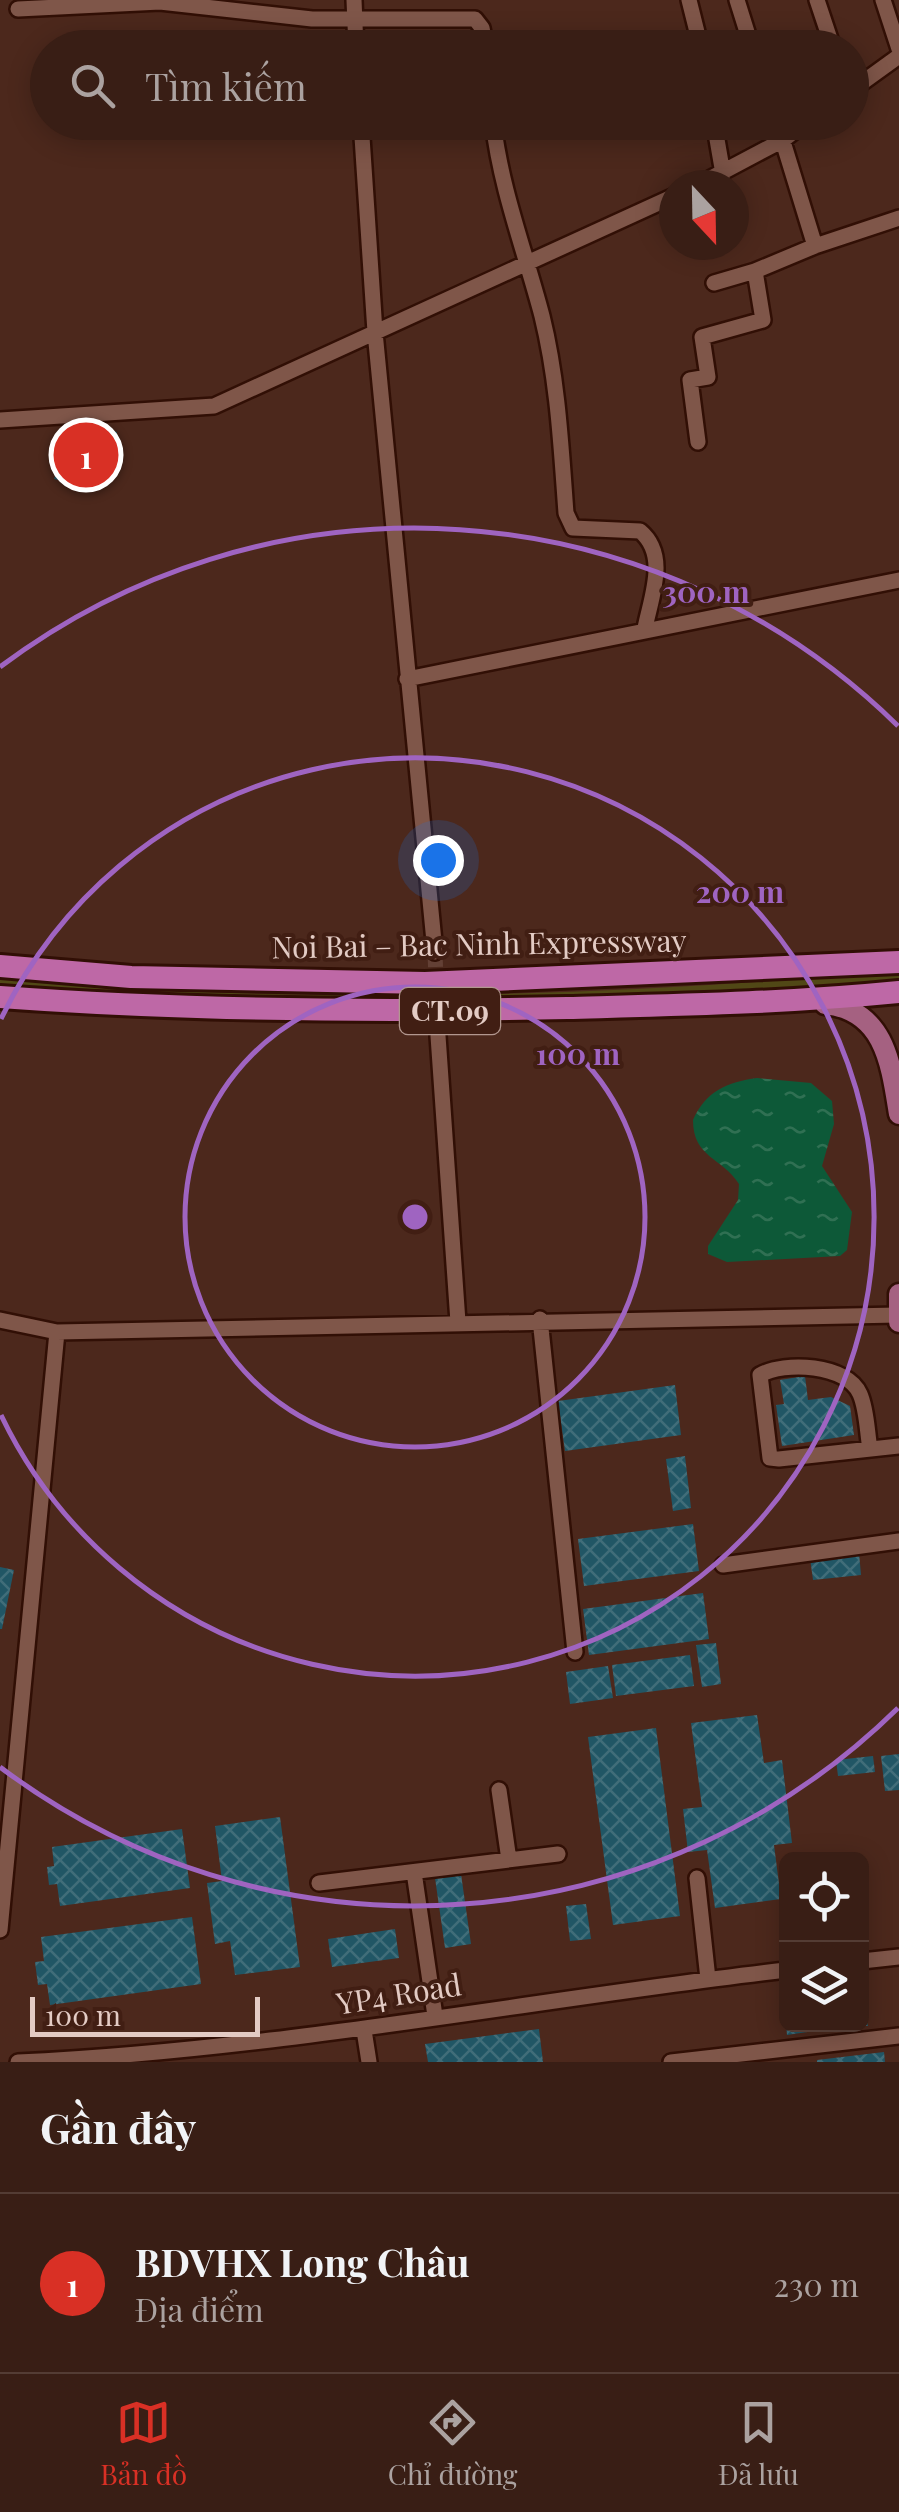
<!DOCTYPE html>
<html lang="vi">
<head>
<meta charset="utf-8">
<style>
	:root { --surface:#391e15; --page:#40271e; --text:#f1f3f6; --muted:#aba2a0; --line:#533c34; --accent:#d93025 }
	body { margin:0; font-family:"Playfair Display",serif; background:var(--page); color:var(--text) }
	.controls { position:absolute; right:30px; bottom:30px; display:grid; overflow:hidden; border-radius:15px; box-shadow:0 5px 25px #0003 }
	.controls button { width:90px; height:90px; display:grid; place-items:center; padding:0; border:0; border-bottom:2px solid var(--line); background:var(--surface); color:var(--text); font:50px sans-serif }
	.compass { position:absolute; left:659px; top:170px; width:90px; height:90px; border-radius:50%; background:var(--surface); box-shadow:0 5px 25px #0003; rotate:158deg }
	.scale { position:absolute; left:30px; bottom:25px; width:230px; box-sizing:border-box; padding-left:10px; border:5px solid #e3cbc4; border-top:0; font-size:28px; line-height:35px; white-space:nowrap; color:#e3cbc4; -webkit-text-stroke:8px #411e13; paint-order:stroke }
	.you { position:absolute; left:438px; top:860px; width:35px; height:35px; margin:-25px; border:8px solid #fff; border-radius:50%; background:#1a73e8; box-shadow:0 0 0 15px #1a73e833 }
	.badge { display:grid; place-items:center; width:65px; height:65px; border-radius:50%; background:var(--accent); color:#fff; font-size:32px; font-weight:700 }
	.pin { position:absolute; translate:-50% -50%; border:5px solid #fff; box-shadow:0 2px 10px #0006 }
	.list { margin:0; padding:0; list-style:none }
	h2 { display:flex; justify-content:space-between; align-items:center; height:130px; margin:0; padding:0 40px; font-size:42px }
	h2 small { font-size:32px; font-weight:400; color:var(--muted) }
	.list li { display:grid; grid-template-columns:65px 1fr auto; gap:30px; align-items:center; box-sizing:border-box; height:180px; padding:0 40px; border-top:2px solid var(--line) }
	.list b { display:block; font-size:38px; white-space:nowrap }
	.list p { margin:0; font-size:32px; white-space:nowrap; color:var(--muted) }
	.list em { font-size:32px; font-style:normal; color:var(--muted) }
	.icon { flex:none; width:55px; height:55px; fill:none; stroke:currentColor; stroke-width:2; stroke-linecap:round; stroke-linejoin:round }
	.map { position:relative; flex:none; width:899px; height:2062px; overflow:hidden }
	.search { position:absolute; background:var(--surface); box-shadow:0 5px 25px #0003; left:30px; right:30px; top:30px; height:110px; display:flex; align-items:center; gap:25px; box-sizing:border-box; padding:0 35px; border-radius:55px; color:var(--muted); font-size:38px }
	.sheet { height:310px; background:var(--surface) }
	nav { display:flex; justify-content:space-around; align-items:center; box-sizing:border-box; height:140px; border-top:2px solid var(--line); background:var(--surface); font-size:28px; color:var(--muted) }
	nav a { display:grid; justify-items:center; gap:5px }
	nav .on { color:var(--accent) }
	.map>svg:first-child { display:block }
</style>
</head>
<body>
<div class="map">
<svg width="899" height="2062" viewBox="0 0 899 2062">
	<defs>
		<pattern id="water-ripples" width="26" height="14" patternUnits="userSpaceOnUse" patternTransform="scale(2.5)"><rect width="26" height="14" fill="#0d5938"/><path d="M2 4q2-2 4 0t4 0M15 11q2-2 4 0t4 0" fill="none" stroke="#307053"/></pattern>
		<pattern id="building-cross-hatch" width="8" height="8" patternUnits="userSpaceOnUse" patternTransform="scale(2.5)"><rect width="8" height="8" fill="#215665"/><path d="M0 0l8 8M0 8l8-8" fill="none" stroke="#416d79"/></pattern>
	</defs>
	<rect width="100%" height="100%" fill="#4c281c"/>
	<!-- grass -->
	<path fill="#514816" d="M899,971V981L577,1000L317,1002L0,988V979C298,1006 601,997 899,971Z"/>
	<!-- water -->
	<path fill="url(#water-ripples)" d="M757,1078L811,1083L832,1101L834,1124L822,1166L852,1212L847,1250L840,1256L727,1262L708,1254V1246L738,1200L739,1184C722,1157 693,1158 693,1120C706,1091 727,1082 757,1078Z"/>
	<!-- building -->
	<path fill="url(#building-cross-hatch)" d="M73,422L117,432L99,489L54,479Z
		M805,1376L808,1400L831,1397L850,1406L854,1435L782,1446L776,1405L784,1404L780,1380Z
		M675,1385L681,1435L565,1451L558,1401Z
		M685,1456L691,1508L673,1511L666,1459Z
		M693,1524L699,1571L584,1586L578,1539Z
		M859,1552L861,1575L813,1580L810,1558Z
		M0,1567L14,1570L2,1629H0Z
		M703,1593L709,1639L589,1655L583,1609Z
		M716,1643L721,1684L702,1687L696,1645Z
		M690,1655L694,1686L616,1696L612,1665Z
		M608,1666L613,1698L570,1704L566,1672Z
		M757,1715L764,1763L782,1760L792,1843L774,1845L781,1899L715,1908L707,1850L688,1852L683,1809L702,1807L691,1723Z
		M656,1728L680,1916L613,1925L588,1737Z
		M899,1754V1790L885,1791L881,1756Z
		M873,1756L875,1772L838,1776L836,1760Z
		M280,1817L300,1967L235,1975L230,1941L215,1944L207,1883L222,1881L215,1826Z
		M182,1829L190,1888L60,1906L57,1884L49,1885L47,1867L54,1866L52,1847Z
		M461,1874L471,1944L445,1948L435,1878Z
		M586,1904L591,1939L570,1941L566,1906Z
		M192,1917L201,1984L50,2005L47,1984L38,1985L35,1962L44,1961L41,1937Z
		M395,1929L399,1958L332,1967L328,1939Z
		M862,1997L868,2026H862Z
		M786,2024H813L814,2031L787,2035Z
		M818,2024H857L858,2027L819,2032Z
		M539,2029L543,2062H428L425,2044Z
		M884,2052L885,2062H817V2060Z"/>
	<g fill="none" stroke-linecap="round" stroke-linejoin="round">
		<!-- minor-tunnel -->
		<path stroke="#634035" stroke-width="15" stroke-dasharray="15 8" stroke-linecap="butt" d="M435,952L438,1036"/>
		<!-- minor casing -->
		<g stroke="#310f05" stroke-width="20">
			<path id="minor" d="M354,0L356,48
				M689,0L701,48
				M737,0L752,48
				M817,0L833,48
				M883,0L899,49
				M18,9L160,2L312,19H475L482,28L486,48
				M852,90L899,56
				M361,122L375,332L435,952
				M493,122C501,190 525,251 542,316C558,381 561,447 566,513L573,528L640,531C669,555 651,597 645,628
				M714,122L723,174
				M777,122L815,246L899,218
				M698,185L783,140L806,122
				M714,283L755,271
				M0,420L214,406L674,196
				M698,442L690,380L708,377L702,337L763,320L755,271L815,246
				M407,679L899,580
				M438,1036L458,1322
				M540,1319L575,1652
				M0,1320L57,1332L898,1315
				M870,1449C867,1432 867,1410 860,1394C847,1364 784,1361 760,1375L770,1458L779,1459L899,1446
				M723,1565L899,1541
				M499,1790L509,1860
				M414,1872L435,2016
				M697,1878L708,1979
				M319,1883L558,1854
				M0,1930L57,1332
				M862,1961L899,1957
				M364,2030L369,2062
				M18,2062C276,2050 530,2000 786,1970
				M671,2062L899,2036"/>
		</g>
		<!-- major casing -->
		<g stroke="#310f05" stroke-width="25">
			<path id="major" d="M825,1004C885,1010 891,1064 899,1114
				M899,1294V1322"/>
		</g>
		<!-- highway casing -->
		<g stroke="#310f05" stroke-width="28">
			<path id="highway" d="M0,966L131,977L425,983L899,962
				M0,997C189,1011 378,1012 567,1008C678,1005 788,1003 899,992"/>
		</g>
		<!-- minor -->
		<use href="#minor" stroke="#7f5649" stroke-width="15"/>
		<!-- major -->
		<use href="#major" stroke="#a56181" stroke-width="20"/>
		<!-- highway -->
		<use href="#highway" stroke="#be68a6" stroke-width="22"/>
	</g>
	<!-- distance rings -->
	<g fill="none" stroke="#9f64c1" stroke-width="5">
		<circle cx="415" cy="1217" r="230"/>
		<path d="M1 1019A459 459 0 1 1 1 1415"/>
		<path d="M898 1708A689 689 0 0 1 0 1767M0 667A689 689 0 0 1 898 726"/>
	</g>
	<g text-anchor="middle" stroke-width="8" stroke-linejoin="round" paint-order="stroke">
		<!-- shield labels -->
		<rect fill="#411e13" stroke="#b2978f" stroke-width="2.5" x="400" y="988" width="100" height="46" rx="8"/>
		<g font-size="28" font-weight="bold" fill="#e3cbc4">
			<text x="450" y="1021">CT.09</text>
		</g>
		<!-- street labels -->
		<g font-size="30" fill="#e3cbc4" stroke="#411e13">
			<text transform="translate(479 945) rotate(-1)" y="10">Noi Bai – Bac Ninh Expressway</text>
			<text transform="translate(399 1995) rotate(-9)" y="10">YP4 Road</text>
		</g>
	</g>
	<circle cx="415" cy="1217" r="15" fill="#9f64c1" stroke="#411e13" stroke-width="5"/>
	<g font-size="30" text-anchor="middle" font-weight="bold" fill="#9f64c1" stroke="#411e13" stroke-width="8" stroke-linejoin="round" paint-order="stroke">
		<text x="706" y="603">300 m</text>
		<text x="740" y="903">200 m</text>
		<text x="578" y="1065">100 m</text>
	</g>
</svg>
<div class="controls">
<button><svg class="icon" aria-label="locate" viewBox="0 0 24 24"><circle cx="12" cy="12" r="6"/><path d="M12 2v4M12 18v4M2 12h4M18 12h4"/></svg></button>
<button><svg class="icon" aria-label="layers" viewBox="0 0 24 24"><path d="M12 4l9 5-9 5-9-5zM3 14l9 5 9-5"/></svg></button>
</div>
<svg class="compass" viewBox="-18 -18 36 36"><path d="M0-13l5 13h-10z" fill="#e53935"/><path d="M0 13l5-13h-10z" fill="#aba2a0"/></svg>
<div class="scale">100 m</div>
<div class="you"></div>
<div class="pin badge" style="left:86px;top:455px">1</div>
<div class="search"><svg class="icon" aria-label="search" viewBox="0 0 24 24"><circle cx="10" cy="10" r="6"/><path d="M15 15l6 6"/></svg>Tìm kiếm</div>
</div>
<section class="sheet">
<h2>Gần đây<small></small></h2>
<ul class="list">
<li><span class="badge">1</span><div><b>BDVHX Long Châu</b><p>Địa điểm</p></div><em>230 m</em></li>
</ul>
</section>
<nav>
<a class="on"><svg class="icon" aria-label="map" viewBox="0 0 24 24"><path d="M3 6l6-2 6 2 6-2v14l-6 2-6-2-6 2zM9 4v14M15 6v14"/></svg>Bản đồ</a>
<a><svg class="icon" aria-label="directions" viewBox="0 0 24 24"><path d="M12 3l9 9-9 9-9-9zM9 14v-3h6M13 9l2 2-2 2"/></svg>Chỉ đường</a>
<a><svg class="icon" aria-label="saved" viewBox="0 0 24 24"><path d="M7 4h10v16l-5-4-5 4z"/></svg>Đã lưu</a>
</nav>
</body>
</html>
